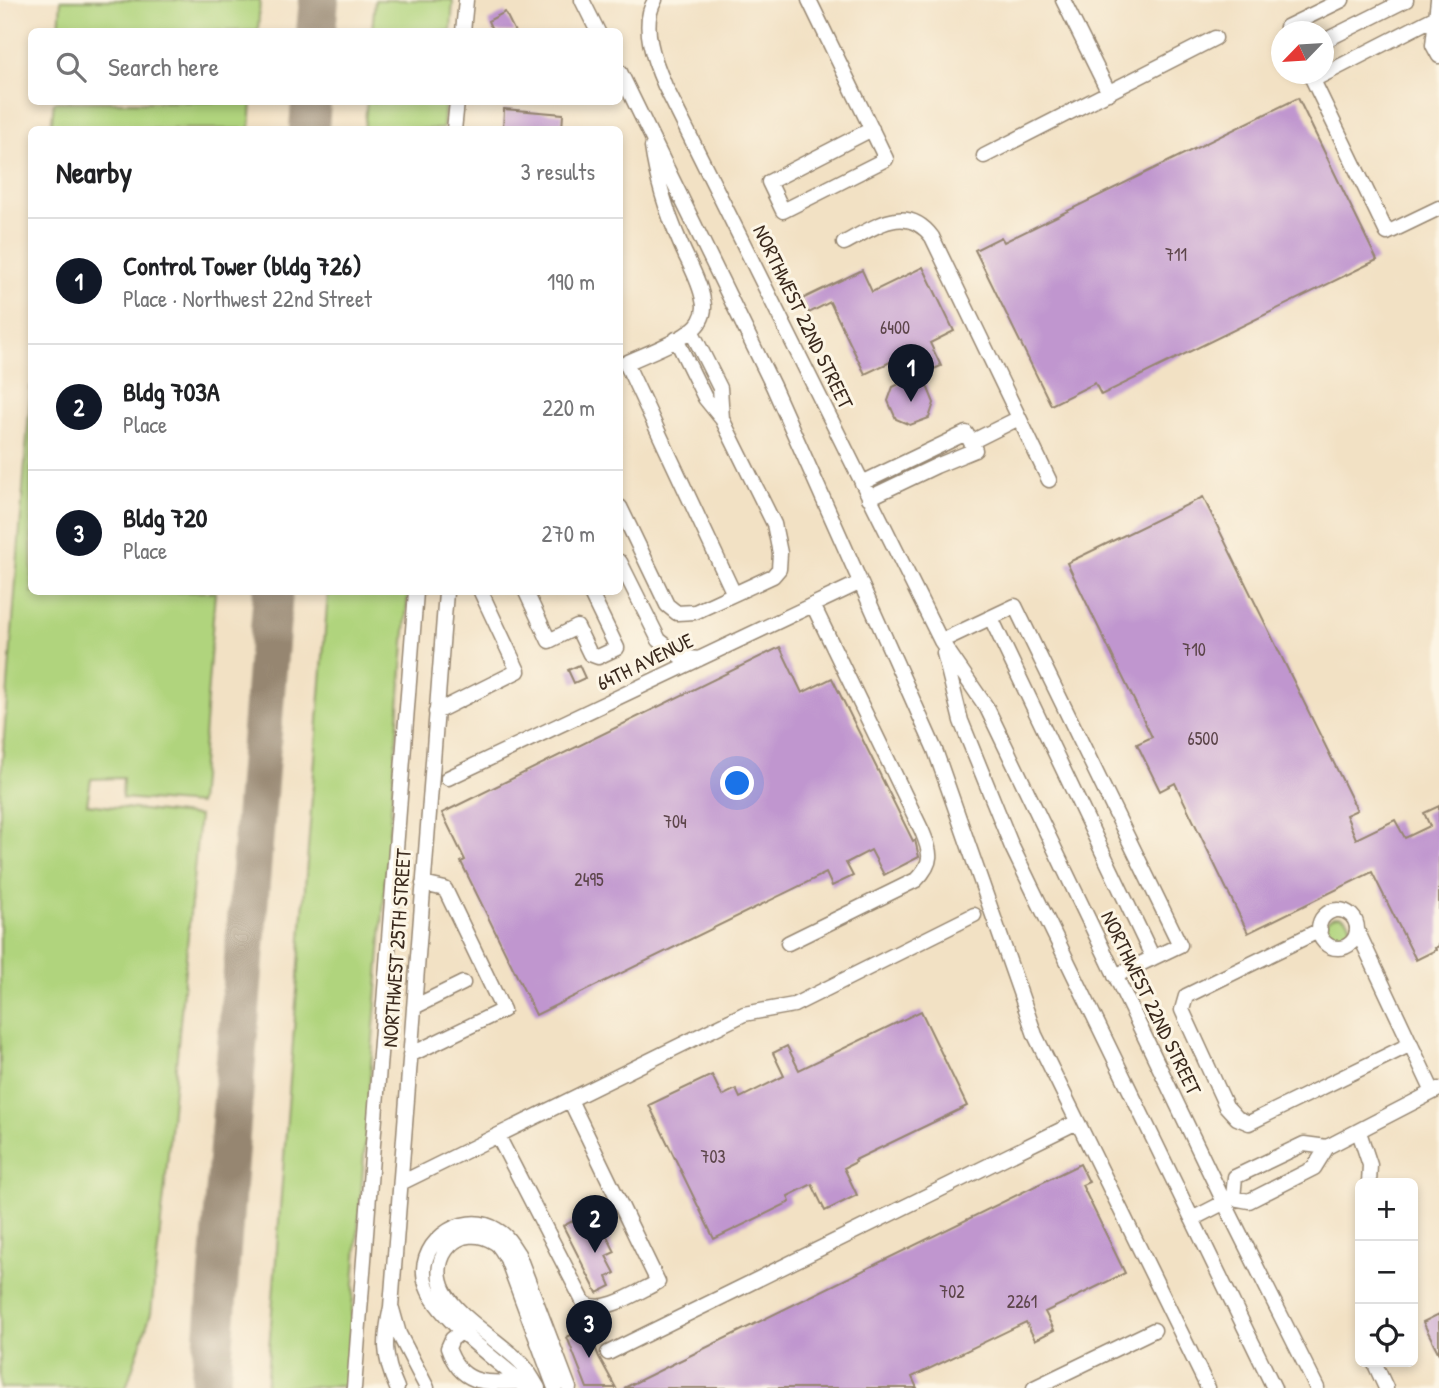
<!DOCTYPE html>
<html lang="en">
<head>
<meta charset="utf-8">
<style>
	:root { --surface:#fff; --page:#f6f6f6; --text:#202124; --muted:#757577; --line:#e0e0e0; --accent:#111827 }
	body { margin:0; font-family:"Patrick Hand",sans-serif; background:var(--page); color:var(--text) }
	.controls { position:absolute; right:21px; bottom:21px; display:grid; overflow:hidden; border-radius:10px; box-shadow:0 4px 10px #0003 }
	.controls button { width:63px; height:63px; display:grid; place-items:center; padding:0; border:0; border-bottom:2px solid var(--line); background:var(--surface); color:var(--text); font:35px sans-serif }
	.compass { position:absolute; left:1271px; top:21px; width:63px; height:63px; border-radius:50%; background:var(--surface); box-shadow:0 4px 10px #0003; rotate:245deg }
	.you { position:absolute; left:738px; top:784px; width:24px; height:24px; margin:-18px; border:5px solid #fff; border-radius:50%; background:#1a73e8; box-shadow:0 0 0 10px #1a73e833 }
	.badge { display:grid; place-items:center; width:46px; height:46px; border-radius:50%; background:var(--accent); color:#fff; font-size:23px; font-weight:700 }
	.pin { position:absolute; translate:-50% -58px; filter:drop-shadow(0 2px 4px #0008) }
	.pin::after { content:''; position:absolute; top:37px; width:24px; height:21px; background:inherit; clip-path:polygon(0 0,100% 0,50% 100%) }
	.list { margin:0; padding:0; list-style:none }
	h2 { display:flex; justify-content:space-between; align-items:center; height:91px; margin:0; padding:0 28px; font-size:30px }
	h2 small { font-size:23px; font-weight:400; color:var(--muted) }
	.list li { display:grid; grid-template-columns:46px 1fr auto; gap:21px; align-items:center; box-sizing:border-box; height:126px; padding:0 28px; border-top:2px solid var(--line) }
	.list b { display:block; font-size:26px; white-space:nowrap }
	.list p { margin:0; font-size:23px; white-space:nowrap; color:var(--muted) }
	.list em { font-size:23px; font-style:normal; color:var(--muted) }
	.icon { flex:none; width:38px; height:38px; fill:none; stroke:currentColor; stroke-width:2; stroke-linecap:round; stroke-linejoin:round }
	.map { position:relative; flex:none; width:1439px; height:1388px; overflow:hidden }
	.search { position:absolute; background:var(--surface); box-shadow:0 4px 10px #0003; left:28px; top:28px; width:595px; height:77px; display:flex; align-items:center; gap:18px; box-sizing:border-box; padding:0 24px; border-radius:10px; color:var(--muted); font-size:26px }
	.panel { position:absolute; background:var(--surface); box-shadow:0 4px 10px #0003; left:28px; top:126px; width:595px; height:469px; border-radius:10px }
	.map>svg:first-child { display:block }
</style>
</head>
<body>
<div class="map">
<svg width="1439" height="1388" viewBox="0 0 1439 1388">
	<rect width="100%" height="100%" fill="#fcf5e5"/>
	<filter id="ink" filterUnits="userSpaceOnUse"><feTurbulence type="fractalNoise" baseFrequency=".0143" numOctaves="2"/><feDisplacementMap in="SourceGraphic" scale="14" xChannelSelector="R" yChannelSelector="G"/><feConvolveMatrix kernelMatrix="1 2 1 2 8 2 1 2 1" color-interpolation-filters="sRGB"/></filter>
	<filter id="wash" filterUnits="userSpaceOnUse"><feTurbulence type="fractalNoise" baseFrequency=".00686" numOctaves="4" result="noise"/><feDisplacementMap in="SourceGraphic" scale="28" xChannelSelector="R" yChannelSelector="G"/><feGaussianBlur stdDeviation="1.57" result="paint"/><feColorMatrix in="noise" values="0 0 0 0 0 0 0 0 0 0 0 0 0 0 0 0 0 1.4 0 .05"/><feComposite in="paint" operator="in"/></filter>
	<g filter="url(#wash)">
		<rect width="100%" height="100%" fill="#f2e1c4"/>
		<!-- green -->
		<path fill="#b0d47d" stroke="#767f4e" stroke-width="2" d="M61,0H260L258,31H59Z
			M375,0H453L451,31H372Z
			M54,102H252L250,129H51Z
			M367,102H445L443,129H364Z
			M31,385L32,592H215L199,804L122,798L123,778L91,779L87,804L199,816L165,1186L151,1313L126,1388H0V790Z
			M328,592H408L346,1386L266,1388Z
			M1325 929a13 13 0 1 1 26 0a13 13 0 1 1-26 0Z"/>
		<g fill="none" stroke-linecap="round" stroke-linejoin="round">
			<!-- taxiway -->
			<path stroke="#968671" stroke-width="40" d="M316,32L319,0
				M309,130L311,102
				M210,1388L273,592"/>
		</g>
		<g id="blocks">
			<!-- building -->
			<path fill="#c096cf" d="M505,12L515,32H493L488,21Z
				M1298,98L1377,260L1101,395L1095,383L1051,405L975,250L1001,237L1004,242Z
				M504,109L563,114L562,130H503Z
				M923,267L954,331L930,343L941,366L929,371L925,381L934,403L929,418L910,425L896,419L888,401L893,387L917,375L907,354L865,374L830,302L809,313L802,299L862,270L872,292Z
				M1203,497L1357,810L1346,815L1356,839L1395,820L1405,838L1430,826L1424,813L1439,806V946L1435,948L1436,950L1416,960L1372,872L1248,933L1175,783L1160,791L1137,744L1152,737L1067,563Z
				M780,647L802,693L832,678L913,841L915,840L919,857L884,875L871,850L846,863L853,876L832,886L826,873L536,1015L461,862L465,860L442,813Z
				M579,665L585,678L574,683L568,670Z
				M921,1011L967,1106L855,1160L856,1162L844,1168L857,1195L825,1211L812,1184L788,1196L790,1202L714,1239L649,1105L712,1075L722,1096L736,1089L740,1098L784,1076L773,1053L787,1046L799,1070Z
				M1080,1164L1089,1182L1082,1185L1125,1273L1045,1312L1054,1330L1035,1340L1026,1322L912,1377L917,1388H624Z
				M594,1210L615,1252L606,1256L615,1273L607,1277L611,1286L597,1293L563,1226Z
				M1439,1314V1354L1423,1322Z
				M587,1327L599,1357L616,1388H587L567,1337Z"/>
		</g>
	</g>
	<g filter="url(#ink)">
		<use href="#blocks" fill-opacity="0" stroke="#968671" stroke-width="2"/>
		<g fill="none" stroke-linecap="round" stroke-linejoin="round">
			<!-- minor casing -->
			<g stroke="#968671" stroke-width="17">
				<path id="minor" d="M582,0L598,32
					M655,0C640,25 654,61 665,86L941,641L987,708L1224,1202L1317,1388
					M809,0L886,159L783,211L769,182L872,129
					M1063,0L1109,93
					M1438,0L1433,45L1439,56
					M463,32L466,0
					M1290,32L1287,27L1342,0
					M1324,41L1406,0
					M620,72L773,386L935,750L1035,1035L1208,1388
					M1310,74L1387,233L1439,208
					M1313,80L1438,16
					M454,130L457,102
					M652,147C657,182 667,213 681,245C688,262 700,281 703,300C705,307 704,314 700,321C691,338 645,354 626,363L734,594
					M984,156L1215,38
					M844,243C874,228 906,202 932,237L1049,480
					M691,330L720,388L722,419
					M971,442L1019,418
					M862,483L966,433L975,450L936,466L869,498
					M620,507L667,605L677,613L695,612L773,576L779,569L780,553L774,524L722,419L705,398L676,339
					M620,562L659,640L681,657L699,659
					M526,592L549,641L577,627L590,654L598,657L617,648L590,592
					M991,618L1153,958
					M941,641L1015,606L1180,945L1115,976
					M944,653L961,721L1012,847L1274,1388
					M436,712L518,671L481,592
					M448,778L859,583
					M1319 929a19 19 0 1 1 38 0a19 19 0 1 1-38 0Z
					M1320,930L1186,996L1182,1010L1226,1106L1237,1118L1249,1123L1411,1044
					M1357,930L1433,1092
					M788,943L916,880C934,862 931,853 922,831L813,605
					M414,1007L463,983
					M410,1055L503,1010L445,889L423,884
					M1359,1132L1370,1165L1369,1183
					M498,1136L584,1303C603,1316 639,1291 658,1282L570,1100
					M401,1183L744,1014L794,1005L974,915
					M1233,1198L1235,1177L1304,1144L1327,1147
					M1192,1219L1233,1198L1249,1201L1314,1168L1327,1147L1439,1089
					M392,1309L399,1334L427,1388
					M470,1325L452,1339L448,1348C461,1386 486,1383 521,1382
					M608,1353L1077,1122
					M1374,1362L1386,1388
					M354,1388L416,592
					M397,1388C383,1357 384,1340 391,1307L446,592
					M524,1388L521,1382C495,1359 438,1318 427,1287C411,1247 461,1207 497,1230C507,1235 512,1245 518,1254L569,1388
					M538,1388C534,1381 529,1372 523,1365C502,1342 458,1318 444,1291C427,1256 460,1221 494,1242C500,1245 503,1253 507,1259L555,1388
					M1034,1388L1154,1330"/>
			</g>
			<!-- minor -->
			<use href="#minor" stroke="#fff" stroke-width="14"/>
		</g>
	</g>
	<g text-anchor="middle" stroke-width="6" stroke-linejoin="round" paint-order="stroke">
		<!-- number labels -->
		<g font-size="18" fill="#5c454a">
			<text x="1176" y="261">711</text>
			<text x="895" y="334">6400</text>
			<text x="1194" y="656">710</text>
			<text x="1203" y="745">6500</text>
			<text x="675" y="828">704</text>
			<text x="589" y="886">2495</text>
			<text x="713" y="1163">703</text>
			<text x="952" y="1298">702</text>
			<text x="1022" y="1308">2261</text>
		</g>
		<!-- street labels -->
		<g font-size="21" fill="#3b2a1e" stroke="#fcf5e5">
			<text transform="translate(803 317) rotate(64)" y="7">NORTHWEST 22ND STREET</text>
			<text transform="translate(645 662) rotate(-26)" y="7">64TH AVENUE</text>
			<text transform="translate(397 948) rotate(-86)" y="7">NORTHWEST 25TH STREET</text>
			<text transform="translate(1151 1003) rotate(64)" y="7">NORTHWEST 22ND STREET</text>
		</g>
	</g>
</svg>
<div class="controls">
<button>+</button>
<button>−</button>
<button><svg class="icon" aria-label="locate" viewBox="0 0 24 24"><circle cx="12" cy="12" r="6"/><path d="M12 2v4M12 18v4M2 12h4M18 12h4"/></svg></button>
</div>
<svg class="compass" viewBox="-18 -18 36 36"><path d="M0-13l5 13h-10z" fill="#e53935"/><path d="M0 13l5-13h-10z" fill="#757577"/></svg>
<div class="you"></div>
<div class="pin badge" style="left:911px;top:402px">1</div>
<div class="pin badge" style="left:595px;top:1253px">2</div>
<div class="pin badge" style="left:589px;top:1358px">3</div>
<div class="search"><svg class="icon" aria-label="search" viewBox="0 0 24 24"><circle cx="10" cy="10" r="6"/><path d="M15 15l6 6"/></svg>Search here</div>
<section class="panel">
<h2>Nearby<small>3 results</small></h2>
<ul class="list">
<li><span class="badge">1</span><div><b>Control Tower (bldg 726)</b><p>Place · Northwest 22nd Street</p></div><em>190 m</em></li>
<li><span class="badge">2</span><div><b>Bldg 703A</b><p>Place</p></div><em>220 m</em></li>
<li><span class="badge">3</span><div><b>Bldg 720</b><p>Place</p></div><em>270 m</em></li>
</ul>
</section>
</div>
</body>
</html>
